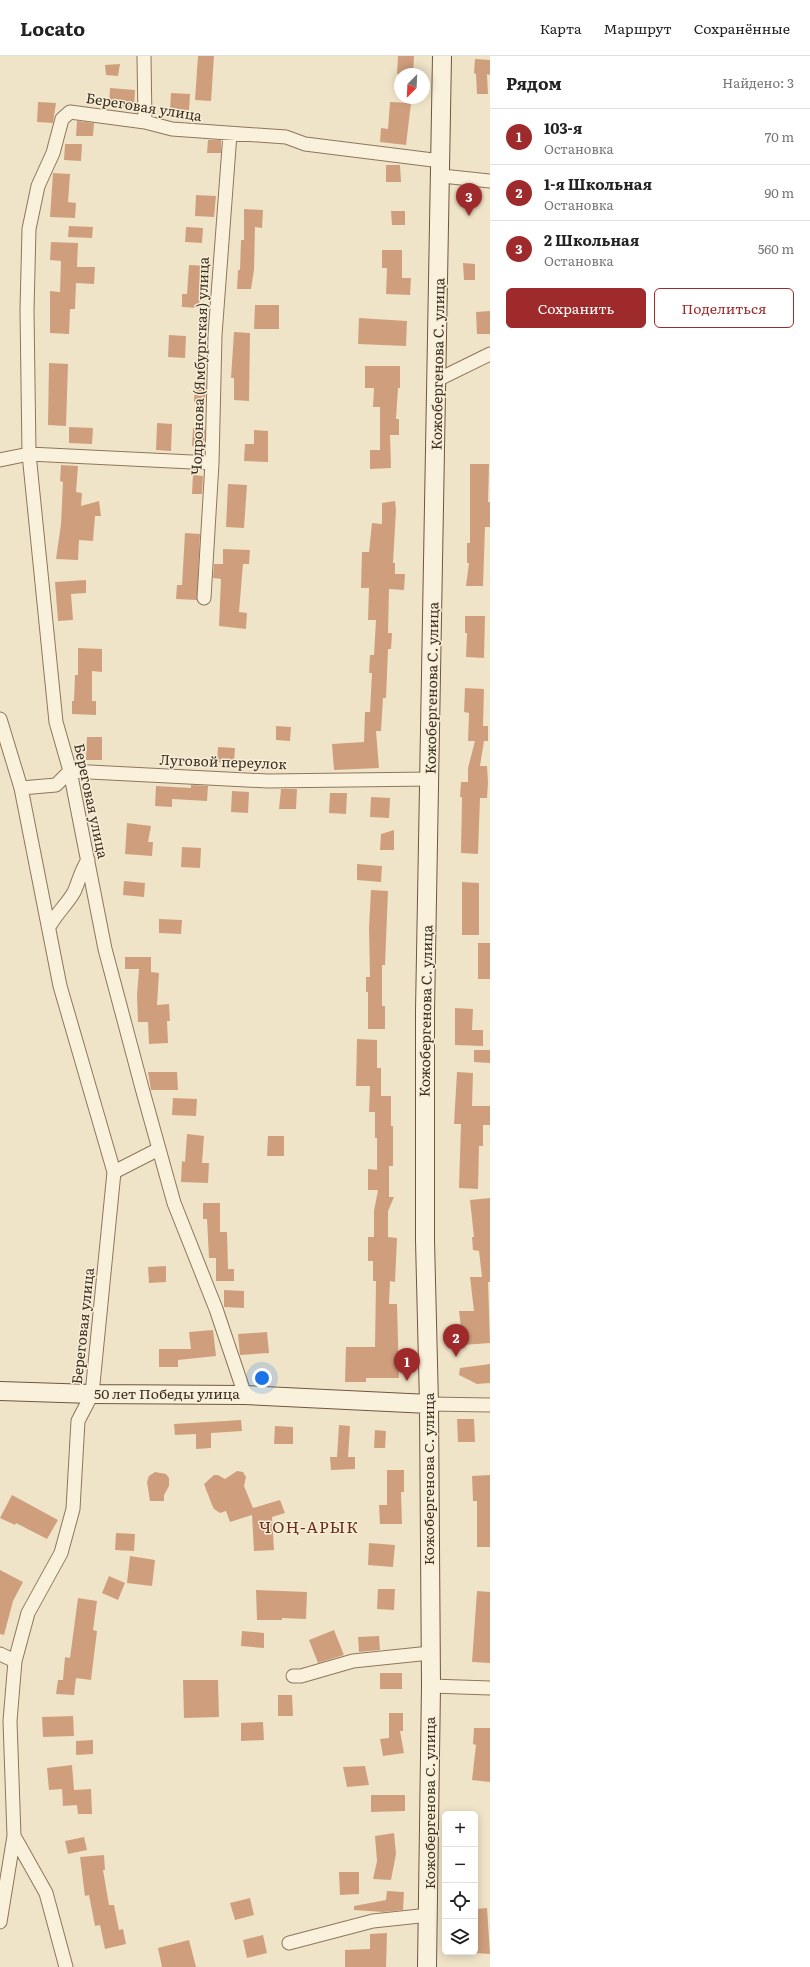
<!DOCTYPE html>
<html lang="ru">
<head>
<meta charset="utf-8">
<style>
	:root { --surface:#fff; --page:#f2f2f2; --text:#222; --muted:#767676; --line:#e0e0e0; --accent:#9e2a2b }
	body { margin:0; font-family:Literata,serif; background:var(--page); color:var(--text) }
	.controls { position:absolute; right:12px; bottom:12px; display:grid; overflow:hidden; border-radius:6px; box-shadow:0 2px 10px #0003 }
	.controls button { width:36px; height:36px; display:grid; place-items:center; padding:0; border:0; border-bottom:1px solid var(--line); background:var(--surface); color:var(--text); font:20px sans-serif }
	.compass { position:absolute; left:394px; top:12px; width:36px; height:36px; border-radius:50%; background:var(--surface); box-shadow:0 2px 10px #0003; rotate:204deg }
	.you { position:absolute; left:262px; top:1322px; width:14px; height:14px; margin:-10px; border:3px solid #fff; border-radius:50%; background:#1a73e8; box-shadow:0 0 0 6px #1a73e833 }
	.badge { display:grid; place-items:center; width:26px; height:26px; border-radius:50%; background:var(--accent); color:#fff; font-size:13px; font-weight:700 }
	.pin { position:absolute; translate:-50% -33px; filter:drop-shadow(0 1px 2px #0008) }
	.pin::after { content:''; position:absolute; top:21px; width:14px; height:12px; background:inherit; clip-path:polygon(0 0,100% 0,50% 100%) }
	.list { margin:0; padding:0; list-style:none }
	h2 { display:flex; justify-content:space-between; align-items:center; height:52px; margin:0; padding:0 16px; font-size:17px }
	h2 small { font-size:13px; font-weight:400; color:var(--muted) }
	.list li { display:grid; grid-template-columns:26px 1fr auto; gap:12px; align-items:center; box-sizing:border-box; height:56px; padding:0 16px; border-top:1px solid var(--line) }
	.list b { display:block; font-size:15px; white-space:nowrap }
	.list p { margin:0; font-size:13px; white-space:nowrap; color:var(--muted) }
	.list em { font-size:13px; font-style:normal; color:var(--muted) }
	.actions { display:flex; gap:8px; padding:12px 16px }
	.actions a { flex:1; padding:9px 0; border:1px solid var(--accent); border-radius:6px; text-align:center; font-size:14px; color:var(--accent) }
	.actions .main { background:var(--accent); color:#fff }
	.icon { flex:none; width:22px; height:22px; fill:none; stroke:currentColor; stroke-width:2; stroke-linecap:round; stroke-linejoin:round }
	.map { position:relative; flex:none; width:490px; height:1911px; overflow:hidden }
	header { display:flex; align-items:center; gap:24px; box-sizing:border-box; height:56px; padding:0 20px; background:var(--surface); border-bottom:1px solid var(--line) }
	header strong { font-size:19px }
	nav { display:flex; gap:22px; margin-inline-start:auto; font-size:14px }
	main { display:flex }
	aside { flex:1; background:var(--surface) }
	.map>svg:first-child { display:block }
</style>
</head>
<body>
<header>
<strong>Locato</strong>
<nav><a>Карта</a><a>Маршрут</a><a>Сохранённые</a></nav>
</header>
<main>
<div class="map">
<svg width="490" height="1911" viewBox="0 0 490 1911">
	<rect width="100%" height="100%" fill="#f0e4c8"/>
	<!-- building -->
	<path fill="#cf9f7d" d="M198,0H214L211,45L195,44Z
		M398,0H414L413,18H397Z
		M475,3L490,4V19L487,18L488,38H477L476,18L474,17Z
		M120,8L118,20L106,19L105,9Z
		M110,32L135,34L134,52L109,50Z
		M171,37L190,38L189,54L170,53Z
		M38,46L56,47L53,67L37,66Z
		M390,46L411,47L406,89L380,86L381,72L388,73Z
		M77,65L94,67L93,80H76Z
		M208,84H221V97H207Z
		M65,88H82L81,105L64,104Z
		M386,109H400L401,126H386Z
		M53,117L70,118L68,146L76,147L75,162L50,161Z
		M196,139L216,140L214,161L195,160Z
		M244,153L263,154L262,172L255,171L254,214L251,233H237L238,214H240L241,184H244Z
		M391,155H405V169H392Z
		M69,170L93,171L92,182L68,181Z
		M186,171L203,172L202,187L185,186Z
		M51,186L78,187L77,211H95L94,228L76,227L75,253H70L69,278L50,277V235L60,236L61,205L50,204Z
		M382,194H402V222H411L410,239L386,238L387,212H382Z
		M463,207L475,208V224H464Z
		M189,209L207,210L206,230H200L199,252L182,251V238H187Z
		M255,249H279V273H254Z
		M490,255V278H477L476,256Z
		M359,262L407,265L406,290L358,288Z
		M234,276L250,277L249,345L234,344V322H231Z
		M169,279L186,280L185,302L168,301Z
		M49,307L68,308L66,370L48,369Z
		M365,310H400V332H398L396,363H399V379H390L391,412L370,413V394H380V351H373L374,332H365Z
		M195,325H206L205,346H194Z
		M157,367L172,368L171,395L156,394Z
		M69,371L93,372L92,388L69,387Z
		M193,372L205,373L204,390H192Z
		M254,374L268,375V406L244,405L245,388H254Z
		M470,408H489L488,446H490V471H485L483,530H466L469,507H467V487H470Z
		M61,409L78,410L76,436L82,437L81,450L99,445L101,460H95L93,485L79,484L78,504L56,503L61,468L63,426L60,425Z
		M193,419L203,420L202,438H192Z
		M228,428L247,429L244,472L226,471Z
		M395,445L396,454L393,507H395V518H405L404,534L389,533L388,577H392L391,593H388L386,642H383L381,675H376L379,712L334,714L332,688L364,686L365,656H370L372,617H369L370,599H374L376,564H368L369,532H361L362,496H369L372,467L382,468V447Z
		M185,477L200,478L197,544L176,543L177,529H182Z
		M223,493L250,494L249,508H243L239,556L247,557L246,573L219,570L221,523L213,522L214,508H223Z
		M86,524V537L71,538L73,564L58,565L55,526Z
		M465,560H485L484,602L466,601L467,577H465Z
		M78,592L102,593V616L92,615V645H96V659L72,658V645H74L75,619H78Z
		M465,632L484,633L483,670H488V685H484L480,710H487L488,727L487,742H480L478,798L461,797L462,741H460L461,726H468V712L475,685H468L469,657L464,656Z
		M276,670L291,671L290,685L276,684Z
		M87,681H102V704H86Z
		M218,691L235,692L234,707L217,706Z
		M191,729L208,730L207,745L172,743V751L155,750L156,730L191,732Z
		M281,733H297L296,753H279Z
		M232,735L249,736L248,757L231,756Z
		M330,737H347L346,758L329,757Z
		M371,741L390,742L389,762L370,761Z
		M127,767L151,770L148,786H153L152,800L125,798Z
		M394,774V794H380L381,778Z
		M182,791L201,792L200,812L181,811Z
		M357,808L382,810L381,826L357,824Z
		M124,825L145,827L144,841L123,839Z
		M462,826L479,827V879H462Z
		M371,834L388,835L385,909H382V950H385V973H368V936H366V921H370L369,872Z
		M159,863L182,864L181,878L159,877Z
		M478,887H490V923H478Z
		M125,901H151V916L159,917L157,949L169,948L170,965H167L168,987L149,988L148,966H138L137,939L139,913H125Z
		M455,952L473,953L472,974H483V990L455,989Z
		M357,983L377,984V1012H381V1040H391V1070H393V1110H389V1141H394L388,1155V1181L397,1182L395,1226L390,1225L389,1248H397L399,1322H366V1326H345L346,1291H375L376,1225H373V1205H368V1181H374V1155L378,1134H368V1113L377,1114V1082H375V1056H369L370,1030H356Z
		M474,994H490V1007L474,1006Z
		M148,1016H177L178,1034H151Z
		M457,1016L473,1017L472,1050H490V1069H483V1090H479L478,1133L459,1132L461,1068H454Z
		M173,1042L197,1043L196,1060L172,1059Z
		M187,1078L204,1080L202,1107H209L208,1127L181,1126L182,1105L185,1106Z
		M268,1080H284V1100H267Z
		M490,1142V1226H488L490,1287L463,1289L459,1255H474L470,1221H482L479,1195L473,1194L472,1181H474L470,1144Z
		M203,1147H220V1176H227L228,1213H234V1225H216V1202H209L207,1163H203Z
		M166,1210V1226L149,1227L148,1211Z
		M224,1234L244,1235V1252L224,1251Z
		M213,1274L216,1300L178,1304V1311H159V1293H191L189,1276Z
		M267,1276L269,1297L240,1299L238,1278Z
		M490,1308V1327L477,1328L459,1319L460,1312Z
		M457,1363H474L475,1386H458Z
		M241,1364L242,1375L211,1377V1392L196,1393V1378L175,1379L174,1368Z
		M339,1369L350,1370L348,1401H355V1413L331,1414L330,1401H337Z
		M275,1370L293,1371V1388H274Z
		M375,1374L386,1375L385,1392H374Z
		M387,1414H404V1436H401L402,1468H380L379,1449H387Z
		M237,1415L243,1416L246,1421L244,1430L253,1452L280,1444L285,1457L272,1461L274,1494L254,1495L252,1459L230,1466L226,1455L220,1457L214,1453L212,1449L204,1428L214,1419H218L225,1423Z
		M155,1416L166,1418L169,1422V1430L164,1439V1445H150L147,1426L149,1420Z
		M490,1419V1491H477V1445H473L472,1420Z
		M12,1439L58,1464L47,1483L16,1467L15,1469L0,1462Z
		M116,1477L135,1478L134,1495L115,1494Z
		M369,1487L395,1489L393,1511L368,1509Z
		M130,1500L155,1504L152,1530L127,1527Z
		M0,1514L23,1526L13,1545L4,1579L0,1578Z
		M109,1520L125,1527L118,1544L102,1537Z
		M378,1533H395L394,1554L377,1553Z
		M256,1534L307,1536L306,1563L282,1562V1564H257Z
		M477,1535L490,1536V1607L472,1606Z
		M78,1542L97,1545L93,1574L97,1575L91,1624L76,1622L74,1639L56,1638L58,1624H63L65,1601L70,1602Z
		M334,1574L344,1599L318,1607L309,1584Z
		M242,1575L264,1577V1592L241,1590Z
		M379,1580L380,1594L359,1596L358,1581Z
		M380,1617H402V1633H380Z
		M183,1624H218L219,1661L184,1662Z
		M278,1639H292L293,1660H278Z
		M389,1657H403V1675H400L404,1697L383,1700L380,1683L389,1682Z
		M73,1660L74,1680L43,1681L42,1661Z
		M263,1666L264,1684L241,1685V1667Z
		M474,1672H490V1726L472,1724L476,1689L473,1688Z
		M93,1684V1698L76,1699V1685Z
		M72,1709L74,1734L91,1733L92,1758H78L77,1749L63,1750L62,1733L49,1734L47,1712Z
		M365,1710L369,1729L347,1731L343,1711Z
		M371,1739H405V1755L371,1756Z
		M394,1777L396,1798L391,1824L373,1823L377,1805L375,1780Z
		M84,1781L87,1794L68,1798L65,1785Z
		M104,1799L105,1814H103L109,1849H114L119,1874L123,1873L126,1888L105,1893L100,1869L95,1870L89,1839L85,1840L80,1801Z
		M339,1816H359V1838L340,1839Z
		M387,1835L404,1836L403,1854L383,1856L354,1854V1850L386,1844Z
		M250,1842L254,1859L235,1864L230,1847Z
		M487,1852L490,1898L475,1897V1853Z
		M387,1877L386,1911H345V1894L370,1893V1878Z
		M263,1879L267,1897L247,1902L243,1884Z
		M189,1884L196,1911H162L158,1892Z"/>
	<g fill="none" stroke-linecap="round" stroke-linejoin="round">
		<!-- minor casing -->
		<g stroke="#8d765c" stroke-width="15">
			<path id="minor" d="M144,0L145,66
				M442,120L490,125
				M437,324L490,298
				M0,404L29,398L212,407
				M204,542L212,407L215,279L230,78
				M0,663L21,732L60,930L114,1116
				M21,732L56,729L70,715L268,725L430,723
				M49,871C56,858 68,847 74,836C79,825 81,814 88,804
				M245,1339L216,1253L174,1147L142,1032L105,893L70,715L56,666L29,398L27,254L29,173L38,130L53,97L62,63L70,56L145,66L172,73L286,81L305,88L441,105
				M429,1348L490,1349
				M0,1598L15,1605
				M293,1620H301L353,1605L430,1597
				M431,1630L490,1632
				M14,1780L46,1837L66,1911
				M0,1866L14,1780L10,1665L15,1605L28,1557L61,1497L73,1453L78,1365L92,1338L114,1116L159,1093
				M289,1887L373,1865L429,1859"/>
		</g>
		<!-- secondary casing -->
		<g stroke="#6f573f" stroke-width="20">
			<path id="secondary" d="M0,1335L92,1338L245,1339L429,1348
				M427,1911L431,1630L429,1348L425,1184V955L442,0"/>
		</g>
		<!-- minor -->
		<use href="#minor" stroke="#faf1dc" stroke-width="13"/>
		<!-- secondary -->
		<use href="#secondary" stroke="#faf1dc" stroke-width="18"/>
	</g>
	<g text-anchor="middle" stroke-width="3" stroke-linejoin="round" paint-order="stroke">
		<!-- street labels -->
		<g font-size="14" fill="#3d2e20" stroke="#f7eed8">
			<text transform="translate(144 51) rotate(9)" y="5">Береговая улица</text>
			<text transform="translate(438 308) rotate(-89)" y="5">Кожобергенова С. улица</text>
			<text transform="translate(200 310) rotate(-88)" y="5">Чодронова (Ямбургская) улица</text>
			<text transform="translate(432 632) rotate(-89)" y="5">Кожобергенова С. улица</text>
			<text transform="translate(223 706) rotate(2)" y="5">Луговой переулок</text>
			<text transform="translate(91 745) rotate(78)" y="5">Береговая улица</text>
			<text transform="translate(426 955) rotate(-89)" y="5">Кожобергенова С. улица</text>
			<text transform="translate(83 1270) rotate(-84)" y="5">Береговая улица</text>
			<text x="167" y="1343">50 лет Победы улица</text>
			<text transform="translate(429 1423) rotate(-90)" y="5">Кожобергенова С. улица</text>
			<text transform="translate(430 1747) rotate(-90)" y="5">Кожобергенова С. улица</text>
		</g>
		<!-- quarter labels -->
		<g font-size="16" letter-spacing="1" fill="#6b2e1e" stroke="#f7eed8">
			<text x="309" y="1477">ЧОҢ-АРЫК</text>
		</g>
	</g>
</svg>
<div class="controls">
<button>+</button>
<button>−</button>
<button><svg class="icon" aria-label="locate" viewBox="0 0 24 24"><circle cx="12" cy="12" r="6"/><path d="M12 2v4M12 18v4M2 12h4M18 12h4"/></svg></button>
<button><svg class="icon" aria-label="layers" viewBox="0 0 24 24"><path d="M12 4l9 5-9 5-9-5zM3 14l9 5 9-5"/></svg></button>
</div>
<svg class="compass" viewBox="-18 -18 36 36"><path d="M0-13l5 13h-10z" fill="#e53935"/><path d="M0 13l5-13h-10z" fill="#767676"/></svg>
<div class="you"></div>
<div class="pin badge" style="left:407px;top:1325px">1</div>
<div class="pin badge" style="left:456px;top:1301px">2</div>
<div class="pin badge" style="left:469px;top:160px">3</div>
</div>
<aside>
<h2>Рядом<small>Найдено: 3</small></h2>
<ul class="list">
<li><span class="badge">1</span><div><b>103-я</b><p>Остановка</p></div><em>70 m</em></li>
<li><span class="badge">2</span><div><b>1-я Школьная</b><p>Остановка</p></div><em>90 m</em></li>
<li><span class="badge">3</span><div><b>2 Школьная</b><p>Остановка</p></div><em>560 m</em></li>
</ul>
<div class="actions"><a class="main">Сохранить</a><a>Поделиться</a></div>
</aside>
</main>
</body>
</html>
